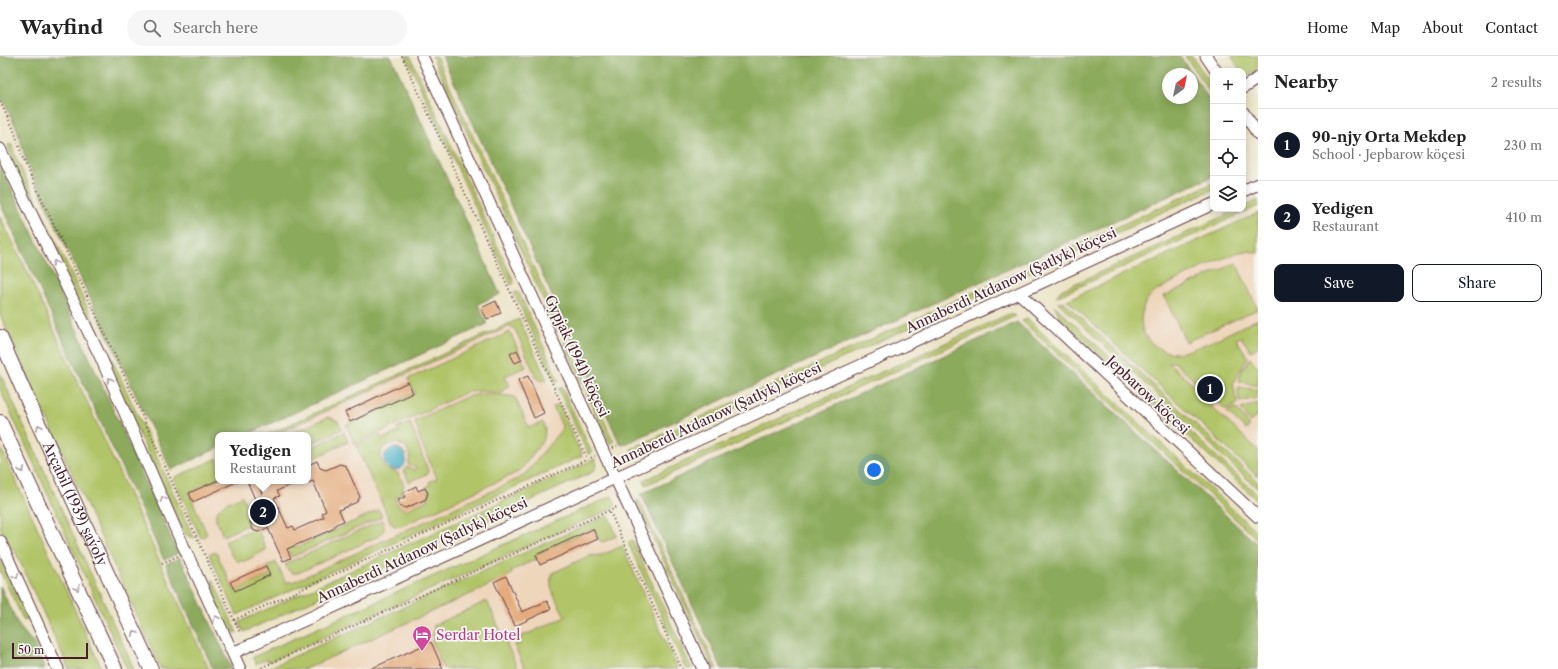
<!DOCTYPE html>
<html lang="en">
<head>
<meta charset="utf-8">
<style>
	:root { --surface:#fff; --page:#f6f6f6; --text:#222; --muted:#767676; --line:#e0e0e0; --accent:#111827 }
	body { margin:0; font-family:"Libre Caslon Text",serif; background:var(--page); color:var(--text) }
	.controls { position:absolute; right:12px; top:12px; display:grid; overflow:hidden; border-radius:8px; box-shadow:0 2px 10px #0003 }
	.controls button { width:36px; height:36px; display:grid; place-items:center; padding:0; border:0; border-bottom:1px solid var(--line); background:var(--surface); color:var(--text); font:20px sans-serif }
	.compass { position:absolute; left:1162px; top:12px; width:36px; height:36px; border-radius:50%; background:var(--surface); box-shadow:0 2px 10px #0003; rotate:33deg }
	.scale { position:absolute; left:12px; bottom:10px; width:76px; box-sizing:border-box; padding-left:4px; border:2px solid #4a1f2b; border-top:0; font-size:11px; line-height:14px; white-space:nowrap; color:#4a1f2b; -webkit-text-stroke:3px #f6f6f2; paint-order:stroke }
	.you { position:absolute; left:874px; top:414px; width:14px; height:14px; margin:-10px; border:3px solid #fff; border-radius:50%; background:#1a73e8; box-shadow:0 0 0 6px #1a73e833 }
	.badge { display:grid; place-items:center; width:26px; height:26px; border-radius:50%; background:var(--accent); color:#fff; font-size:13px; font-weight:700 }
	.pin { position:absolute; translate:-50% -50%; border:2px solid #fff; box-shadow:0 1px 4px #0006 }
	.popup { position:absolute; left:215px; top:376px; width:96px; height:52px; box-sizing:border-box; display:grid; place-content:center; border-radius:8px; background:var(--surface); filter:drop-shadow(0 1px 3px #0005); font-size:13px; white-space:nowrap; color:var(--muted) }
	.popup b { font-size:15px; color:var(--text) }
	.popup::after { content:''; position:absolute; left:50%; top:100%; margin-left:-8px; border:8px solid transparent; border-top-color:var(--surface) }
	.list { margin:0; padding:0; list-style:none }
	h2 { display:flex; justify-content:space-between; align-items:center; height:52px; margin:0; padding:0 16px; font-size:17px }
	h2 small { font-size:13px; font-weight:400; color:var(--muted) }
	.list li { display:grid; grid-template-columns:26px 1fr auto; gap:12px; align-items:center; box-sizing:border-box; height:72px; padding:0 16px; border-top:1px solid var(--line) }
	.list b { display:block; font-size:15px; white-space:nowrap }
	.list p { margin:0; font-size:13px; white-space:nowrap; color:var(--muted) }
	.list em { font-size:13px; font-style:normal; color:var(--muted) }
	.actions { display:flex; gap:8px; padding:12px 16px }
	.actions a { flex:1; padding:9px 0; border:1px solid var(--accent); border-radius:8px; text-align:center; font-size:14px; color:var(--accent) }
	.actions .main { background:var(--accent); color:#fff }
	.icon { flex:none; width:22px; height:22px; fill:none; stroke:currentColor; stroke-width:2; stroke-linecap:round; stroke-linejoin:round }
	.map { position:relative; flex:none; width:1258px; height:613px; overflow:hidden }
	header { display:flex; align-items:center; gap:24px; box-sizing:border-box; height:56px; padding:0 20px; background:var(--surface); border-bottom:1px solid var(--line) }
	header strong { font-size:19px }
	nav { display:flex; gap:22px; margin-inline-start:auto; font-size:14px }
	.search { width:280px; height:36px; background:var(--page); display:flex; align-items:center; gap:10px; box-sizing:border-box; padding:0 14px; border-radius:22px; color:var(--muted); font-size:15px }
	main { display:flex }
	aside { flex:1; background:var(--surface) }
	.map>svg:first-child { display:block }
</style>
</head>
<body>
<header>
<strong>Wayfind</strong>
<div class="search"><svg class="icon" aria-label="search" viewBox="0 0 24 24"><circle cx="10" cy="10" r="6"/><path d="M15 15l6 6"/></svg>Search here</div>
<nav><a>Home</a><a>Map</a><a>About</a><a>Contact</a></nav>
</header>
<main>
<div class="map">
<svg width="1258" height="613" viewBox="0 0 1258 613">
	<rect width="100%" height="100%" fill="#f6f6f2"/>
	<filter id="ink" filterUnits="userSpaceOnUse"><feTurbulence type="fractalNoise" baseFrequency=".025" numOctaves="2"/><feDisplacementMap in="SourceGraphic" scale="8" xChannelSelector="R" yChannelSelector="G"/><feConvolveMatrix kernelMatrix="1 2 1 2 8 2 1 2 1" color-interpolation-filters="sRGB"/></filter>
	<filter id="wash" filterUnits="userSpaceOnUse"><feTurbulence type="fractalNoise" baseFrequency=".012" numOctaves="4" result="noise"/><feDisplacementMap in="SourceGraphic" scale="16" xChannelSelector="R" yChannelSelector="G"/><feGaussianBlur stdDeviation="0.9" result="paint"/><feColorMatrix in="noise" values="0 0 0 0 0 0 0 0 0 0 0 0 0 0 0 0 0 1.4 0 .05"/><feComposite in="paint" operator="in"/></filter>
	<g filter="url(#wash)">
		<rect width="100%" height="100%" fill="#ece3c5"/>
		<!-- built -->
		<path fill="#eed6bb" d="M1258,157V421L1067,244Z
			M519,263L583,400L237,559L173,422L218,402V425H308V379H267Z
			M608,459L678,613H266Z"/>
		<!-- green -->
		<path fill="#b1c468" stroke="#7e724a" d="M406,0H410L514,226L513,228L511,229Z
			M432,0H436L563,275H558Z
			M1185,0H1192L1213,31V41Z
			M1231,0H1258V13L1245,21L1243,15H1241Z
			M12,88L15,100L109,297L194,482L186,479L182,473L104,300L13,107L8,89Z
			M1213,127V133L633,398L631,393Z
			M1258,144V150L1056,241L1061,234L1239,153H1243V151Z
			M1258,157V197C1252,195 1246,195 1240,196C1226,200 1158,231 1150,240C1142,249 1139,263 1143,275C1148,288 1162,297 1177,297C1194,296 1240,271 1258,263V291L1251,295L1241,281L1236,283L1248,301L1233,327L1237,347L1235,350L1225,353L1174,306H1168L1204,339L1202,342L1258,394V421L1067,244Z
			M0,160L28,217L209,613H161L0,259Z
			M1236,207L1258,253L1186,286L1164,240Z
			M517,236L519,237L559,325L555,326L514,237Z
			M1063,245L1258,426V433L1059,247Z
			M1055,250L1258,439V445L1060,262Z
			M1009,258L1016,260L646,429L644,424Z
			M519,263L547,324L542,325L536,321L515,273L510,270L274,379H267Z
			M1027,263L1258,477V484L1022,265Z
			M510,276L526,311L505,320L510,330L504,333L502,337L478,335L465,337L355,388L346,369L415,337L408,323Z
			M566,283L614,386L610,388L564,287Z
			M1250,302L1258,311V330L1239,325L1242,314Z
			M0,317L134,613H127L0,333Z
			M562,331L592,397L588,398L558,333Z
			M1239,331L1258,334V342L1239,346L1238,332Z
			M481,338H495L515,341L529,372L543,366L545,373L544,383L520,415L402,470H394L391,467L356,390L380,379L382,383L399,376L397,372L410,367L429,417L409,426L404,414L407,411L415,414L416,411L408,409L410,401L406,391L395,386L383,392L380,401L385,412L398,417L404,429L401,439L395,442L399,451L406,454L427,444L429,437L426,431L430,429L429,426L437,422L420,384L415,365L466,341Z
			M1258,347V359L1250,366L1241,353Z
			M559,349L582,400L237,559L209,498L216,496L234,535L271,519L267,510L276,506L285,525L289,526L295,525L518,423L526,417L561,374L562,370L553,351Z
			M1236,352L1248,368L1249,371L1246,374L1226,355Z
			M328,361L338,365L342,373L308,389V379H288Z
			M344,376L348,386L308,405V393Z
			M0,390L102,613H69L15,495L9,491L0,471Z
			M218,402V423L189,437L206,476V479L201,482L173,422Z
			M595,403L597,410L593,416L244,576L239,566Z
			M242,440L252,461L250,468L223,480L216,464V456L224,448Z
			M612,440L616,449L609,454L268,606L267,603L256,608L253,601Z
			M639,444L717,613H714L636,445Z
			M379,454L382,461L292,501L287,491L292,489L297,491Z
			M608,459L617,480L603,486L599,484L593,473L535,499L537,503L511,515L512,518L495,527L305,613H266Z
			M383,464L384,474L379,480L298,517H292L288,514L285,508Z
			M252,473L259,476L266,494L245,505H237L231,499L225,485Z
			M632,484L692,613H686L628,487Z
			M622,490L678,613H525L514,589L520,587L518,582L565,561C560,549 545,530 553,517L588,500L602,499Z
			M0,503L28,563L24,565L0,515Z
			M213,524L237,577L232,576L227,572L210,533Z
			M487,545L518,613H444L432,585L434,569Z"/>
		<!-- forest -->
		<path fill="#8caa5c" stroke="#6b6444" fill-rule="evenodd" d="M0,0H391L500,238L478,248L487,268L246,379H218V392L171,414L27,108L17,73L0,39Z
			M442,0H1180L1213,49V120L623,389L620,388ZM1168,18H1192V42H1168Z
			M0,108L48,210L178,497L164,504L0,147Z
			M1017,266L1258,489V613H722L641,438Z
			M180,501L232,613H213L166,508Z
			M0,530L19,570L34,588L45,613H0Z"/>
		<!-- water -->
		<path fill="#45afc4" stroke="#486778" d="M384 403a11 11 0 1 1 22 0a11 11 0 1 1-22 0Z"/>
		<g id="blocks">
			<!-- building -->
			<path fill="#e4ac7e" d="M496,245L501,257L487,263L481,252Z
				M517,294L522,304L515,307L510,298Z
				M528,320L544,357L534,362L518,324Z
				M408,326L413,337L350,366L345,356Z
				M317,405L320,412L326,414L340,408L346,410L360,441L357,446L339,454L344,465L336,468L333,473L287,493L291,502L283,505L268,472L258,476L253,474L250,466L252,461L261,457L247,425H257L262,438L267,425H299L277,435L280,440L274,442L288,472L293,470L295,474L324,461L322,457L326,455L313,425L308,427V409Z
				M216,425H238L193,446L189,437Z
				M416,430L418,435L425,432L428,437L426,443L406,452L400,450L398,444L405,441L403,437Z
				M593,473L598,483L540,509L536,499Z
				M266,510L270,519L235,535L230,526Z
				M506,520L522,556L547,545L551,553L515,570L494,526Z
				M431,586L443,613H370Z"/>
		</g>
	</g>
	<g filter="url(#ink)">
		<use href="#blocks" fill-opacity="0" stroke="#623c42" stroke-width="1"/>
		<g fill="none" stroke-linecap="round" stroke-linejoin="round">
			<!-- minor casing -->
			<g stroke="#623c42" stroke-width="13">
				<path id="minor" d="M422,0L703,613
					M1206,0L1216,15
					M1243,32L1258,22
					M1243,56L1258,78
					M0,93L101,302L176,474L240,613
					M1243,135L1258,128
					M1019,237L1258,461
					M0,485L58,613
					M233,597L1213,148"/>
			</g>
			<!-- major casing -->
			<g stroke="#623c42" stroke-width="16">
				<g id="major">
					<path id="s1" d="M0,281L32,354L151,613"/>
					<path d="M0,366L115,613"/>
				</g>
			</g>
			<!-- path -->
			<path stroke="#623c42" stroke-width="2" stroke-dasharray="1 3" stroke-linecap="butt" d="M402,0L587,403
				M0,46L14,74L23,103L113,295L240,577
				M613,392L617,390
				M610,456L682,613
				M162,507L178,500
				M234,564L595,400
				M258,613L617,451"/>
			<!-- minor -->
			<use href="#minor" stroke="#fff" stroke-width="11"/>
			<!-- major -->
			<use href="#major" stroke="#fff" stroke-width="14"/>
		</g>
		<!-- one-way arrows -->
		<defs><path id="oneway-chevron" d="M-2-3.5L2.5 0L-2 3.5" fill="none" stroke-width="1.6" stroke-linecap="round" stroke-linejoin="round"/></defs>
		<g stroke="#ae9aa0">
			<use href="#oneway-chevron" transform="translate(55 207) rotate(-115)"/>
			<use href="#oneway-chevron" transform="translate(110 324) rotate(-114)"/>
			<use href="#oneway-chevron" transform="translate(39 371) rotate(-115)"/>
			<use href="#oneway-chevron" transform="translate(22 414) rotate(65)"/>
			<use href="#oneway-chevron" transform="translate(163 443) rotate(-114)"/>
			<use href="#oneway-chevron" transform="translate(16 520) rotate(66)"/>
			<use href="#oneway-chevron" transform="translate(77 532) rotate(65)"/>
			<use href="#oneway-chevron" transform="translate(216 562) rotate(-115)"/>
			<use href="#oneway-chevron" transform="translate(135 577) rotate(-114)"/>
		</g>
	</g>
	<!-- icons -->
	<defs>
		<g id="hotel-pin" transform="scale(1)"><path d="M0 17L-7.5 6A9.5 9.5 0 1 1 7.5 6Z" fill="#d1479c" stroke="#f6f6f2"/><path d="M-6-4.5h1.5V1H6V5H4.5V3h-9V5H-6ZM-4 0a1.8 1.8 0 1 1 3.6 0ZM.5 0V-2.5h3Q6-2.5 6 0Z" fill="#fff"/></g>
	</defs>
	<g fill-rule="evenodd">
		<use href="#hotel-pin" x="422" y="579"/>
	</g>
	<g text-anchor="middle" stroke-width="3.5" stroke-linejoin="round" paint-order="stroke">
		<!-- street labels -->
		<g font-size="14" fill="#4a1f2b" stroke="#f6f6f2">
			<text transform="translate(1011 224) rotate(-25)" y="5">Annaberdi Atdanow (Şatlyk) köçesi</text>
			<text transform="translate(577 300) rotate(65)" y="5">Gypjak (1941) köçesi</text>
			<text transform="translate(1148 339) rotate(43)" y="5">Jepbarow köçesi</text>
			<text transform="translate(716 359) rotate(-25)" y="5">Annaberdi Atdanow (Şatlyk) köçesi</text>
			<text dy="5" stroke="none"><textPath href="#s1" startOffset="183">Arçabil (1939) şaýoly</textPath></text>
			<text transform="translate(422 494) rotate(-25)" y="5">Annaberdi Atdanow (Şatlyk) köçesi</text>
		</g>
		<!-- hotel labels -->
		<g font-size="14" fill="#b23c85" stroke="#f6f6f2" text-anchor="start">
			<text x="436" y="584">Serdar Hotel</text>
		</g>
	</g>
</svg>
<div class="controls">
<button>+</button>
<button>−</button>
<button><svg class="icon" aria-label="locate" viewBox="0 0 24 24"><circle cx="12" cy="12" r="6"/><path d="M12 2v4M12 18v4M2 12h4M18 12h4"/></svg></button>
<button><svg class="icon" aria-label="layers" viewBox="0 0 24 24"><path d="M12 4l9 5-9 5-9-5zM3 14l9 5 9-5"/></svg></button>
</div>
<svg class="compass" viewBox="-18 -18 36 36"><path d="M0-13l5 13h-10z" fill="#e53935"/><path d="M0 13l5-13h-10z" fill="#767676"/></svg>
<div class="scale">50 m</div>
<div class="you"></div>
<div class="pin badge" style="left:1210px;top:333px">1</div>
<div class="pin badge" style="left:263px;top:456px">2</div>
<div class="popup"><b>Yedigen</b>Restaurant</div>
</div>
<aside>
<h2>Nearby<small>2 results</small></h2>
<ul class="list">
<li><span class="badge">1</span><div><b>90-njy Orta Mekdep</b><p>School · Jepbarow köçesi</p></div><em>230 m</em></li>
<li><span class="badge">2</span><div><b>Yedigen</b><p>Restaurant</p></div><em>410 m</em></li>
</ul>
<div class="actions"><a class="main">Save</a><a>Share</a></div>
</aside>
</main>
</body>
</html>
